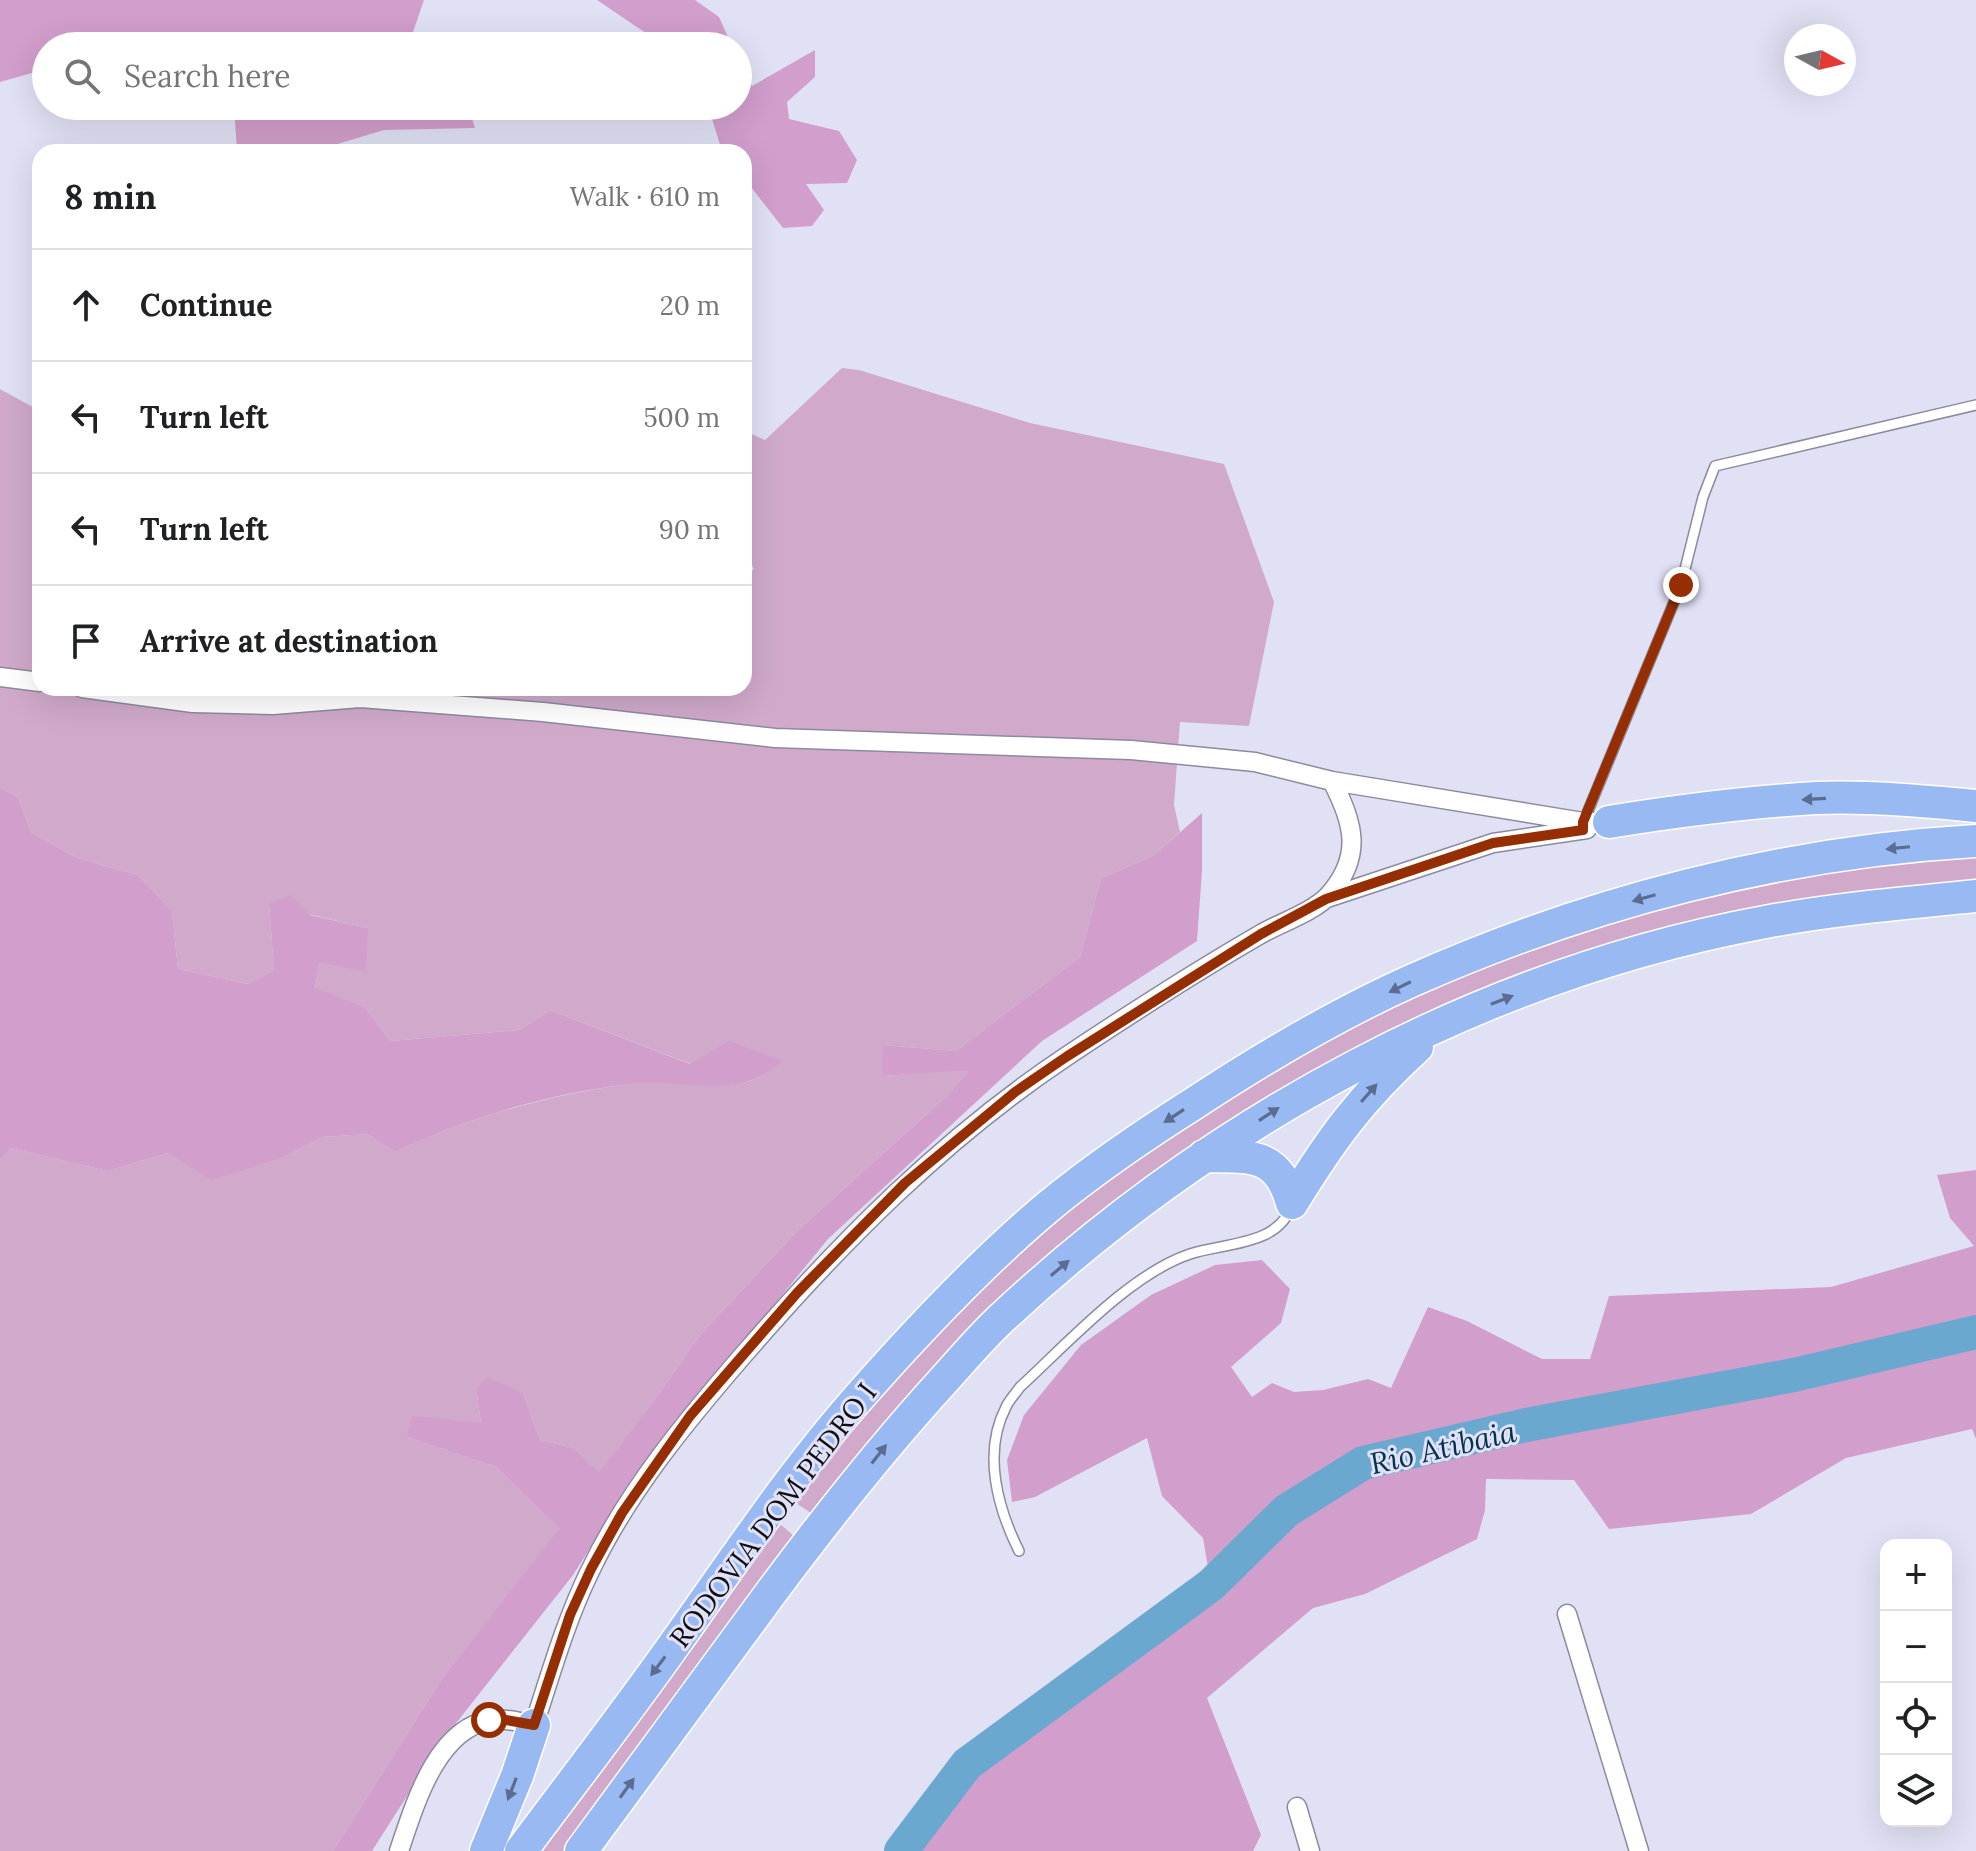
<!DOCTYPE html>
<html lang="en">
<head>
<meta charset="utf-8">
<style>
	:root { --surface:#fff; --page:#f6f6f6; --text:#202124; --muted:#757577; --line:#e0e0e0 }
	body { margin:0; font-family:Lora,serif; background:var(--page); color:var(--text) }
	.controls { position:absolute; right:24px; bottom:24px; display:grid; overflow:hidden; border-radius:16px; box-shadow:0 8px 32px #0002 }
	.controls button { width:72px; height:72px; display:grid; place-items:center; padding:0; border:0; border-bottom:2px solid var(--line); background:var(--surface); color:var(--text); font:40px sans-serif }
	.compass { position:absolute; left:1784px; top:24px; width:72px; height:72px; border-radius:50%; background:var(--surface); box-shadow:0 8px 32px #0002; rotate:98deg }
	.stop { position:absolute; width:24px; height:24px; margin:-18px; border:6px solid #952f03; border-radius:50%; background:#fff }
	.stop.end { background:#952f03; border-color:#fff; box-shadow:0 2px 8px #0008 }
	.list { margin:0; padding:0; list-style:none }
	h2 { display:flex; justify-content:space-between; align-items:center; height:104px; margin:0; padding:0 32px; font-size:34px }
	h2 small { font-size:26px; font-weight:400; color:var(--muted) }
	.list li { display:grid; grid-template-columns:52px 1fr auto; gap:24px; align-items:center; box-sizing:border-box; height:112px; padding:0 32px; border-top:2px solid var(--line) }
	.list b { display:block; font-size:30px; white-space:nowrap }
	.list em { font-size:26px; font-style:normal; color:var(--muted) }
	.icon { flex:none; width:44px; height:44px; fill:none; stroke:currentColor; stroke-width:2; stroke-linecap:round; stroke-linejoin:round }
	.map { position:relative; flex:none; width:1976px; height:1851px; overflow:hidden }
	.search { position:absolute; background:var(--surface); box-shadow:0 8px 32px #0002; left:32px; top:32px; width:720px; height:88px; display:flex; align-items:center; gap:20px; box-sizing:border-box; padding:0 28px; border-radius:44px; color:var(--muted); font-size:30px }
	.panel { position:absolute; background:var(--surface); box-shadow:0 8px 32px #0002; left:32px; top:144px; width:720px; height:552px; border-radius:24px }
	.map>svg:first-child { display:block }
</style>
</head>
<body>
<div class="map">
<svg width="1976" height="1851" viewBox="0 0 1976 1851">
	<rect width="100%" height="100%" fill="#e1e1f5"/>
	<!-- green -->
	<path fill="#d0a9cb" d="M842,368L859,370L1030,423L1224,464L1274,602L1249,726L1180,722L1174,805L1180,832L1153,856L1101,878L1080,957L956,1051L882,1045L884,1076L970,1069L947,1096L798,1230L699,1336L658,1395L599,1474L574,1448L540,1440L523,1393L476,1389L481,1423L407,1437L496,1467L561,1528L443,1677L333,1851H0V1160L11,1148L107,1171L168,1153L281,1158L323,1137L367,1134L395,1152C469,1117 548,1095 629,1084C667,1078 708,1091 746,1082C758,1079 773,1068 783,1061L729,1040L691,1064L550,1010L519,1030L390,1041L365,1007L315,989L320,962L368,928L269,905L274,970L248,984L178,969L172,911L138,875L77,858L31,832L18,797L0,788V389L40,411V688H744V577L754,569L744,551V431L765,440Z
		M1976,853V883L1413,1023L959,1341L897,1409L811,1513L791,1500L966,1297L1104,1178L1212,1103L1386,1006L1568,933L1777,878Z
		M780,1524L794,1536L564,1851H532Z"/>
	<!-- forest -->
	<path fill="#d29ecc" d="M0,0H424L413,32L426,46H46V69L0,82Z
		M597,0H695L719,17L732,46H665Z
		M815,50V77L787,102L789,119L839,131L857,160L847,183L806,184L824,210L812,226L783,228L744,178V152H724L721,148L708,106H738V58L752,86Z
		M226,106H468L475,128L384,130L311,152H237L235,120Z
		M0,788L18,797L31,832L77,858L138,875L172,911L178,969L248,984L274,970L269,904L291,895L310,915L368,928L366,972L320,962L315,988L365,1007L390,1041L519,1030L550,1010L690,1064L729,1040L784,1061C773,1068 759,1079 746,1082C709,1092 668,1079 630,1084C548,1094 469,1117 395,1152L367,1134L323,1137L281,1158L212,1180L168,1153L107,1171L11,1148L0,1160Z
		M1202,813V871L1197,941L1042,1041L828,1239L645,1462L573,1575L442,1741L372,1851H333L443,1677L560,1528L496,1467L407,1437L412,1416L481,1423L476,1389L487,1377L523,1393L540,1440L574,1448L599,1473L658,1395L699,1336L798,1230L947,1096L969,1070L883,1076L882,1045L956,1051L1080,957L1101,878L1153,856Z
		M1976,1170V1439L1972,1429L1846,1458L1751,1514L1609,1529L1574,1480L1486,1479L1485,1510L1477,1539L1365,1594L1313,1608L1207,1698L1261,1835L1253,1851H901L967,1764L1211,1585L1203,1538L1162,1496L1147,1438L1035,1497L1012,1502L1007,1460L1024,1415L1081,1345L1151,1295L1215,1265L1262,1260L1290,1289L1281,1323L1231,1367L1252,1397L1272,1383L1294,1392L1323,1390L1368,1379L1391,1388L1428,1307L1467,1321L1542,1359H1590L1609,1296L1831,1287L1974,1246L1950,1218L1937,1175Z"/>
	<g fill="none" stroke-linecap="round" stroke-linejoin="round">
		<!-- river -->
		<path stroke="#6ba8d0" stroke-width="34" d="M901,1851L967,1764L1211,1585L1286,1511L1363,1463L1526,1425L1794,1375L1976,1332"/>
		<!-- service casing -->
		<g stroke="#8b8b9d" stroke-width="12">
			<path id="service" d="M1583,823L1681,585L1703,497L1715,466L1976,405
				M1019,1551C998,1509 982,1453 1006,1407C1009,1400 1016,1393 1020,1387C1067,1344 1130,1274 1190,1254C1222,1243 1279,1246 1291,1206"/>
		</g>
		<!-- minor casing -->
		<g stroke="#8b8b9d" stroke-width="21">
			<path id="minor" d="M0,677L40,682
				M82,688L193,703L273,705L360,698L543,712L775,738L1131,750L1255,762L1332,781L1583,822H1609
				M1327,898L1493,843L1587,829
				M1567,1614L1639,1851
				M1297,1807L1310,1851
				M399,1851C414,1807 436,1728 491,1720C505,1718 520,1722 534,1725C551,1673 566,1620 590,1571C628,1491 687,1420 745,1353C841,1242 944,1138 1067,1056C1130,1014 1195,972 1261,934C1280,923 1315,911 1329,895C1363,856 1354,823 1332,781"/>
		</g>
		<!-- motorway casing -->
		<g stroke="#fff" stroke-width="35">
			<path id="motorway" d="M1609,822C1677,811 1747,802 1816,798C1869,796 1923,801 1976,806
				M1204,1156C1249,1157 1278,1151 1292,1203
				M1292,1203C1331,1139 1361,1098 1417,1047
				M486,1851L517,1776L534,1725
				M521,1851C573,1781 626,1713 676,1642C735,1559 792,1473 859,1397C918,1330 981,1263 1049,1206C1094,1169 1144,1135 1193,1104C1263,1058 1335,1015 1411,981C1589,902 1781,852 1976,841
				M581,1851C644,1765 707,1680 770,1594C825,1520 881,1449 943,1381C963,1359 982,1336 1004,1316C1215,1120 1480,975 1765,922C1835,909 1905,903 1976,896"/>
		</g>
		<!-- service -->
		<use href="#service" stroke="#fff" stroke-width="9"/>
		<!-- minor -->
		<use href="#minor" stroke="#fff" stroke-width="18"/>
		<!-- motorway -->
		<use href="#motorway" stroke="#99b9f3" stroke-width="32"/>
	</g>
	<!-- one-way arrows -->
	<defs><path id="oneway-solid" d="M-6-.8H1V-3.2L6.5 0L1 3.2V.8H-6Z" transform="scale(2)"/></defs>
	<g fill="#5a6c8f">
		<use href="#oneway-solid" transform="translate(1814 799) rotate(177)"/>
		<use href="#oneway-solid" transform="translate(1898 848) rotate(174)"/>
		<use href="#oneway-solid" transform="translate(1644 898) rotate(164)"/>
		<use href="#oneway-solid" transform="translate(1400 987) rotate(154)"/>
		<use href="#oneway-solid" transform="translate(1502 1000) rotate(-21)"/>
		<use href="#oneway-solid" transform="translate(1369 1093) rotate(-49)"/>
		<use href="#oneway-solid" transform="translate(1269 1114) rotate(-33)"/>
		<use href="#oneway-solid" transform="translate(1174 1116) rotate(147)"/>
		<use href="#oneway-solid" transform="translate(1060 1268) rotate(-40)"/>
		<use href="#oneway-solid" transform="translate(879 1454) rotate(-52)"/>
		<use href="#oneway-solid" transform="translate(658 1666) rotate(127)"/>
		<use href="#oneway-solid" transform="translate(627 1788) rotate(-54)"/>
		<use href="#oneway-solid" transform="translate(512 1789) rotate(111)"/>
	</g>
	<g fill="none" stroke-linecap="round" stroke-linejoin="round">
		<!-- route -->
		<path stroke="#952f03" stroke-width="10" d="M489,1720H506L534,1725L570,1615L591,1569L622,1513L690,1416L797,1293L905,1183L1015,1092L1066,1057L1261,934L1326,899L1493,843L1583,830V822L1681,585"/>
	</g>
	<g text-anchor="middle" stroke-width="6" stroke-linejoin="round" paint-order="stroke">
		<!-- street labels -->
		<g font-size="28" fill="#0d0d14" stroke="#e1e1f5">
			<text transform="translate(773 1515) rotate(-53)" y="10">RODOVIA DOM PEDRO I</text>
		</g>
		<!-- water labels -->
		<g font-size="30" font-style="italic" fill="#00334e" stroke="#e1e1f5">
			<text transform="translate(1443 1448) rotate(-13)" y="10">Rio Atibaia</text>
		</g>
	</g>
</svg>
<div class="controls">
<button>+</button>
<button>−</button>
<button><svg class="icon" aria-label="locate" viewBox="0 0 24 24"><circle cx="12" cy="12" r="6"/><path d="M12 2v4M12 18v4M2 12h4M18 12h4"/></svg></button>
<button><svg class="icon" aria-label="layers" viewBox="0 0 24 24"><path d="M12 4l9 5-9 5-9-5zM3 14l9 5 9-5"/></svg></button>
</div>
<svg class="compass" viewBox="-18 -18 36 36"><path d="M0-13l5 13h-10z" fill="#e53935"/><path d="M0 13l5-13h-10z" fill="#757577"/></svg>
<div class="stop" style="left:489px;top:1720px"></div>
<div class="stop end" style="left:1681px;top:585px"></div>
<div class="search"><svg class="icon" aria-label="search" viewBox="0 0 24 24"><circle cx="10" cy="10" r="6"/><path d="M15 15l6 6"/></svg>Search here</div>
<section class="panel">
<h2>8 min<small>Walk · 610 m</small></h2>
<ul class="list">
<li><svg class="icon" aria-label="ahead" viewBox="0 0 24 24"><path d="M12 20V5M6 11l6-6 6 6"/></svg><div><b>Continue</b></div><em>20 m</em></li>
<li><svg class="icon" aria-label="left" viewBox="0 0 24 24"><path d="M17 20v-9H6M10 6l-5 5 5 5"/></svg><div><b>Turn left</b></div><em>500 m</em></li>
<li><svg class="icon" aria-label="left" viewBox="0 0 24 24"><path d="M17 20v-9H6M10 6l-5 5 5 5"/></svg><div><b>Turn left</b></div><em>90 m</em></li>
<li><svg class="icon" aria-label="arrive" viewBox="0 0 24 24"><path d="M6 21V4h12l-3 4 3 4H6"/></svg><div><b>Arrive at destination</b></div></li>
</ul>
</section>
</div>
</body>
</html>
